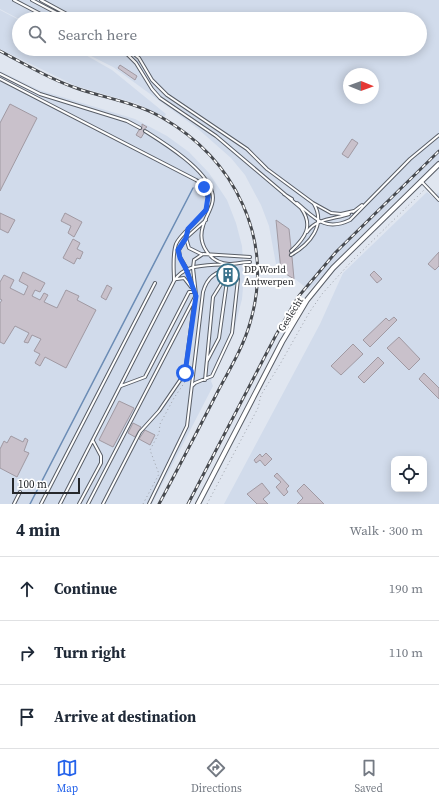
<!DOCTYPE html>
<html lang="en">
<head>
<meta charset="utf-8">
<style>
	:root { --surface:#fff; --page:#f6f6f7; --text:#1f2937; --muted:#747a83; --line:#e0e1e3; --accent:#2563eb }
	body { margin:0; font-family:"Source Serif 4",serif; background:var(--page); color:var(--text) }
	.controls { position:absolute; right:12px; bottom:12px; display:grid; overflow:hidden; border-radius:8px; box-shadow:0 2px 10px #0003 }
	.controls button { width:36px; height:36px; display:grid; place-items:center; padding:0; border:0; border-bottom:1px solid var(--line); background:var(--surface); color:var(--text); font:20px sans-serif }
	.compass { position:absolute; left:343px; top:68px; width:36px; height:36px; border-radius:50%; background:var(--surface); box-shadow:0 2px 10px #0003; rotate:91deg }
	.scale { position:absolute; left:12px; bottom:10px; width:68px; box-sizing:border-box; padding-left:4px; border:2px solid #25272b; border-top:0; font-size:11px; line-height:14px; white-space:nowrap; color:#25272b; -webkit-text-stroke:3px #fff; paint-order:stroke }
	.stop { position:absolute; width:12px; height:12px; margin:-9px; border:3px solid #2563eb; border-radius:50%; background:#fff }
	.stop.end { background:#2563eb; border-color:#fff; box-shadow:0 1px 4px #0008 }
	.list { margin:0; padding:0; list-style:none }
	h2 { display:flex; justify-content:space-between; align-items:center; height:52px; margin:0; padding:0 16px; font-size:17px }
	h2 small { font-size:13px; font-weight:400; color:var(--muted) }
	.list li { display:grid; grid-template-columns:26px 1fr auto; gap:12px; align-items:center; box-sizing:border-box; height:64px; padding:0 16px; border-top:1px solid var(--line) }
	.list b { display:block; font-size:15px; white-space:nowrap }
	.list em { font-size:13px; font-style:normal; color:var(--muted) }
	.icon { flex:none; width:22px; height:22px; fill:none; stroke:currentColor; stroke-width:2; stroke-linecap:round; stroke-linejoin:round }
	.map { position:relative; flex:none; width:439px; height:504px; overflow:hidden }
	.search { position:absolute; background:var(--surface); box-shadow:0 2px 10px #0003; left:12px; right:12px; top:12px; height:44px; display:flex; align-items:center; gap:10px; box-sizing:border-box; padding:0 14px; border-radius:22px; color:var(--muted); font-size:15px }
	.sheet { height:244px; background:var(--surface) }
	nav { display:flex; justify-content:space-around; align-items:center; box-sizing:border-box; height:56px; border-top:1px solid var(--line); background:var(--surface); font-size:11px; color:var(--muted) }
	nav a { display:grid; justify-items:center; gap:2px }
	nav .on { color:var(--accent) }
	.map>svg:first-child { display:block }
</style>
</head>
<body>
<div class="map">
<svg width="439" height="504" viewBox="0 0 439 504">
	<rect width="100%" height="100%" fill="#e0e6f0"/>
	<!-- built -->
	<path fill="#d1dbeb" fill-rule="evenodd" d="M0,0H439V160L386,211L309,290L276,264L269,226L261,205L245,175L231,158L197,128L113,67L77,49H420V19H19L0,9ZM349,74H373V98H349Z
		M0,10L19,20V49H75L112,70L166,114L164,117L138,104L76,86L0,49Z
		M0,71L39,90L135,119L167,136L189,152L209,173L227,200L236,223L242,246L244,276L242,299L232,338L211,381L213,386L152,504H0Z
		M427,192L433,197L439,192V504H224L320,324L343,273ZM394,459H424V489H394Z"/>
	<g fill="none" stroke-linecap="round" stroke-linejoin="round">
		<!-- stream -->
		<path stroke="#6b8cb5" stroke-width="1.5" d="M30,504L193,188"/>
	</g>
	<!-- building -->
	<path fill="#c9c1cb" stroke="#a099a2" d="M120,65L137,76L135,80L118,68Z
		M10,104L37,118L0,191V123Z
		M142,124L147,127L143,130L144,133L141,138L136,135L139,130L142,129Z
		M352,139L358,143L348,158L342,154Z
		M0,213L15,220L8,233L0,229Z
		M65,213L82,222L74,237L68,233L71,226L61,221Z
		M276,220L289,229L291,248L289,256L292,257L294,279L281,271Z
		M73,239L80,243L77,249L83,252L80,259L77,258L74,264L63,258Z
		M439,252V266L435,270L428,264Z
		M374,271L382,279L377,283L370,275Z
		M23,272L45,283L40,292L35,290L32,296L40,300L44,293L48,295L44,302L57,308L66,290L79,296L77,300L96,310L66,368L45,357L40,366L35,363L40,354L34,351L41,339L32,335L28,343L24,342L29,333L15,326L4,344L0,342V303L2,300L0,299V282L4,275L14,280L10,288L24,295L28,286L19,281Z
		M107,285L112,288L106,300L101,297Z
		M394,317L397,320L370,347L363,340L386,318L389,321Z
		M399,337L420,359L409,370L387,348Z
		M353,344L363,354L341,375L331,366Z
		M378,357L384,363L364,383L358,377Z
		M424,373L439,388V399L419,379Z
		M119,401L134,408L113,447L99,440Z
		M133,423L141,427L135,437L128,433Z
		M145,430L155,435L150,445L139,439Z
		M11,436L23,442L25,438L28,440L24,451L29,453L17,477L0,468V449L4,441L7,443Z
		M266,453L272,459L265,466L260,460L256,463L254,460L260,454L262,457Z
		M277,473L289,486L286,489L288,492L284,496L276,487L281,482L274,476Z
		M262,483L270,493L263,499L268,504H257L247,494Z
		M304,484L324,504H297L303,498L297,491Z"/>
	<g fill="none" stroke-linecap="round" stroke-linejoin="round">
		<!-- service casing -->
		<g stroke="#595e67" stroke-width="4">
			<path id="service" d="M14,0L50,19
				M32,0L68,19
				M41,0L76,19
				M122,49L136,63L152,89L160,98L216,136L301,208C314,226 305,238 291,251
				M128,49L139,58L152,80L167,95L247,149L267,169L313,203L331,213L341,214L354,211
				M0,74L40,94L127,121L140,128
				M0,79L196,180C233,204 184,225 176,244C172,255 174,270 174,281L60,504
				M145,131C164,143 206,169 212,192C216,204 206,215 203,226C197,244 210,263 229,264C236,264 243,262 250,262
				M422,182L439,200
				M284,194L292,199
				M297,203C315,218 325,232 350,220L410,159L439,135
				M353,212L362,205
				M187,232L186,238L189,248L201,254
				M307,232C316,218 335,219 349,214
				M291,255C310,244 326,225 314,204
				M177,279L184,278L191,287
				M174,281C185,263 207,266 226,264
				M194,292L187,269L180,257L179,250L186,238L206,220
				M205,380L213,297L223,281H227L219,338L207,361
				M121,386L145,377L189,292H193
				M14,504L20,492
				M41,504L155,283
				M79,504L101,463V456L93,441
				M88,504L196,295L193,268L194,260L203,254L250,257
				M103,504L140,432L159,411L185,373L195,296
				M149,504L187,426L203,292C207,277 217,269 234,270L238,279L232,333L212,376L195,383L192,386"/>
		</g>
		<!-- minor casing -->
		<g stroke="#595e67" stroke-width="6">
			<path id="minor" d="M198,504L282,342L307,300L333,268L439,164"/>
		</g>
		<!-- path -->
		<path stroke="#9da1a9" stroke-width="1" stroke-dasharray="1 3" stroke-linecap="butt" d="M143,504L159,474L150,450L159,433L160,424L174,398L189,376
			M207,504L258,408L261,395L279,366L309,313L322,294L350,263L424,190L423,189"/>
		<!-- service -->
		<use href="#service" stroke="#fff" stroke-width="2"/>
		<!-- minor -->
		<use href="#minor" stroke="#fff" stroke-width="4"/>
		<!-- rail casing -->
		<g stroke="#474a4f" stroke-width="3">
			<path id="rail" d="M0,51C25,64 49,79 76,88C104,98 134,102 161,117C235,159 275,239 250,323C243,348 229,370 217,393C198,430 179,467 159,504
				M188,504L276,335L298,297L336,252L439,151"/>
		</g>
		<!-- rail -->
		<use href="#rail" stroke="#fff" stroke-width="1.5" stroke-dasharray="4.5" stroke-linecap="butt"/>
	</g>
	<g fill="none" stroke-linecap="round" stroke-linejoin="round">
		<!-- route -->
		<path stroke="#2563eb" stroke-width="5" d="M185,373L196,296L186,269L180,258L178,250L186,238L188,229L206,210L208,197L204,187"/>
	</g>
	<!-- icons -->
	<defs>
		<g id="building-ring" transform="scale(1.15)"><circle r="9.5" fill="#fff" stroke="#38718a" stroke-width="1.5"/><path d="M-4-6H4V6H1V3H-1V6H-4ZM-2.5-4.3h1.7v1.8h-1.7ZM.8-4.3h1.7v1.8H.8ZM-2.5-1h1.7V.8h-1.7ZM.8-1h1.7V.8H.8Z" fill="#38718a"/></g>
	</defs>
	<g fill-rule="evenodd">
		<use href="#building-ring" x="228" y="275"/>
	</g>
	<g text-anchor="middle" stroke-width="4" stroke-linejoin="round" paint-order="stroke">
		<!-- poi labels -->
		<g font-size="10" fill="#25272b" stroke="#fff" text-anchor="start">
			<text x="244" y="273">DP World<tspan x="244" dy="12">Antwerpen</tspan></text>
		</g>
		<!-- street labels -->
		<g font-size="10" fill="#25272b" stroke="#fff">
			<text transform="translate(290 314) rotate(-58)" y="4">Geslecht</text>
		</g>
	</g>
</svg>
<div class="controls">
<button><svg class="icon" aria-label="locate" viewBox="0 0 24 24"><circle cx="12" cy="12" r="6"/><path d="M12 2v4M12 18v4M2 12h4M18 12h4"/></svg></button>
</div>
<svg class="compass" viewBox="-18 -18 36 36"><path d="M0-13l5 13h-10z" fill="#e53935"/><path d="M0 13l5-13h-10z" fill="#747a83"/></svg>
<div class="scale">100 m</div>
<div class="stop" style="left:185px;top:373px"></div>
<div class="stop end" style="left:204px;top:187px"></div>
<div class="search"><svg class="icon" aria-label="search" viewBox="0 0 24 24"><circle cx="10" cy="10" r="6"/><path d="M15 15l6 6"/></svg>Search here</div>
</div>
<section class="sheet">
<h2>4 min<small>Walk · 300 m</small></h2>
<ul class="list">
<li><svg class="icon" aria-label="ahead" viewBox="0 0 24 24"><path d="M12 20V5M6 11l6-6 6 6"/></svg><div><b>Continue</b></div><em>190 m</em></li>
<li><svg class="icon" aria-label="right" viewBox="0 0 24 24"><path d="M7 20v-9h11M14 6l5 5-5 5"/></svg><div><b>Turn right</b></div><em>110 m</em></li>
<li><svg class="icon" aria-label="arrive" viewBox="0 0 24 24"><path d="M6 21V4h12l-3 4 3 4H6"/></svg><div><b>Arrive at destination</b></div></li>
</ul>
</section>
<nav>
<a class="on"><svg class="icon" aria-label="map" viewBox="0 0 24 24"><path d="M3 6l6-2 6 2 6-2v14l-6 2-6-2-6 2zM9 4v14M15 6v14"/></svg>Map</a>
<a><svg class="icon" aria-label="directions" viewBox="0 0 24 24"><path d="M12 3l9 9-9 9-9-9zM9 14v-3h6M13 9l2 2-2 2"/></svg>Directions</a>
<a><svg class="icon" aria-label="saved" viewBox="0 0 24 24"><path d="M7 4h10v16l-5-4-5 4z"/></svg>Saved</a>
</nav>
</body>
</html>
